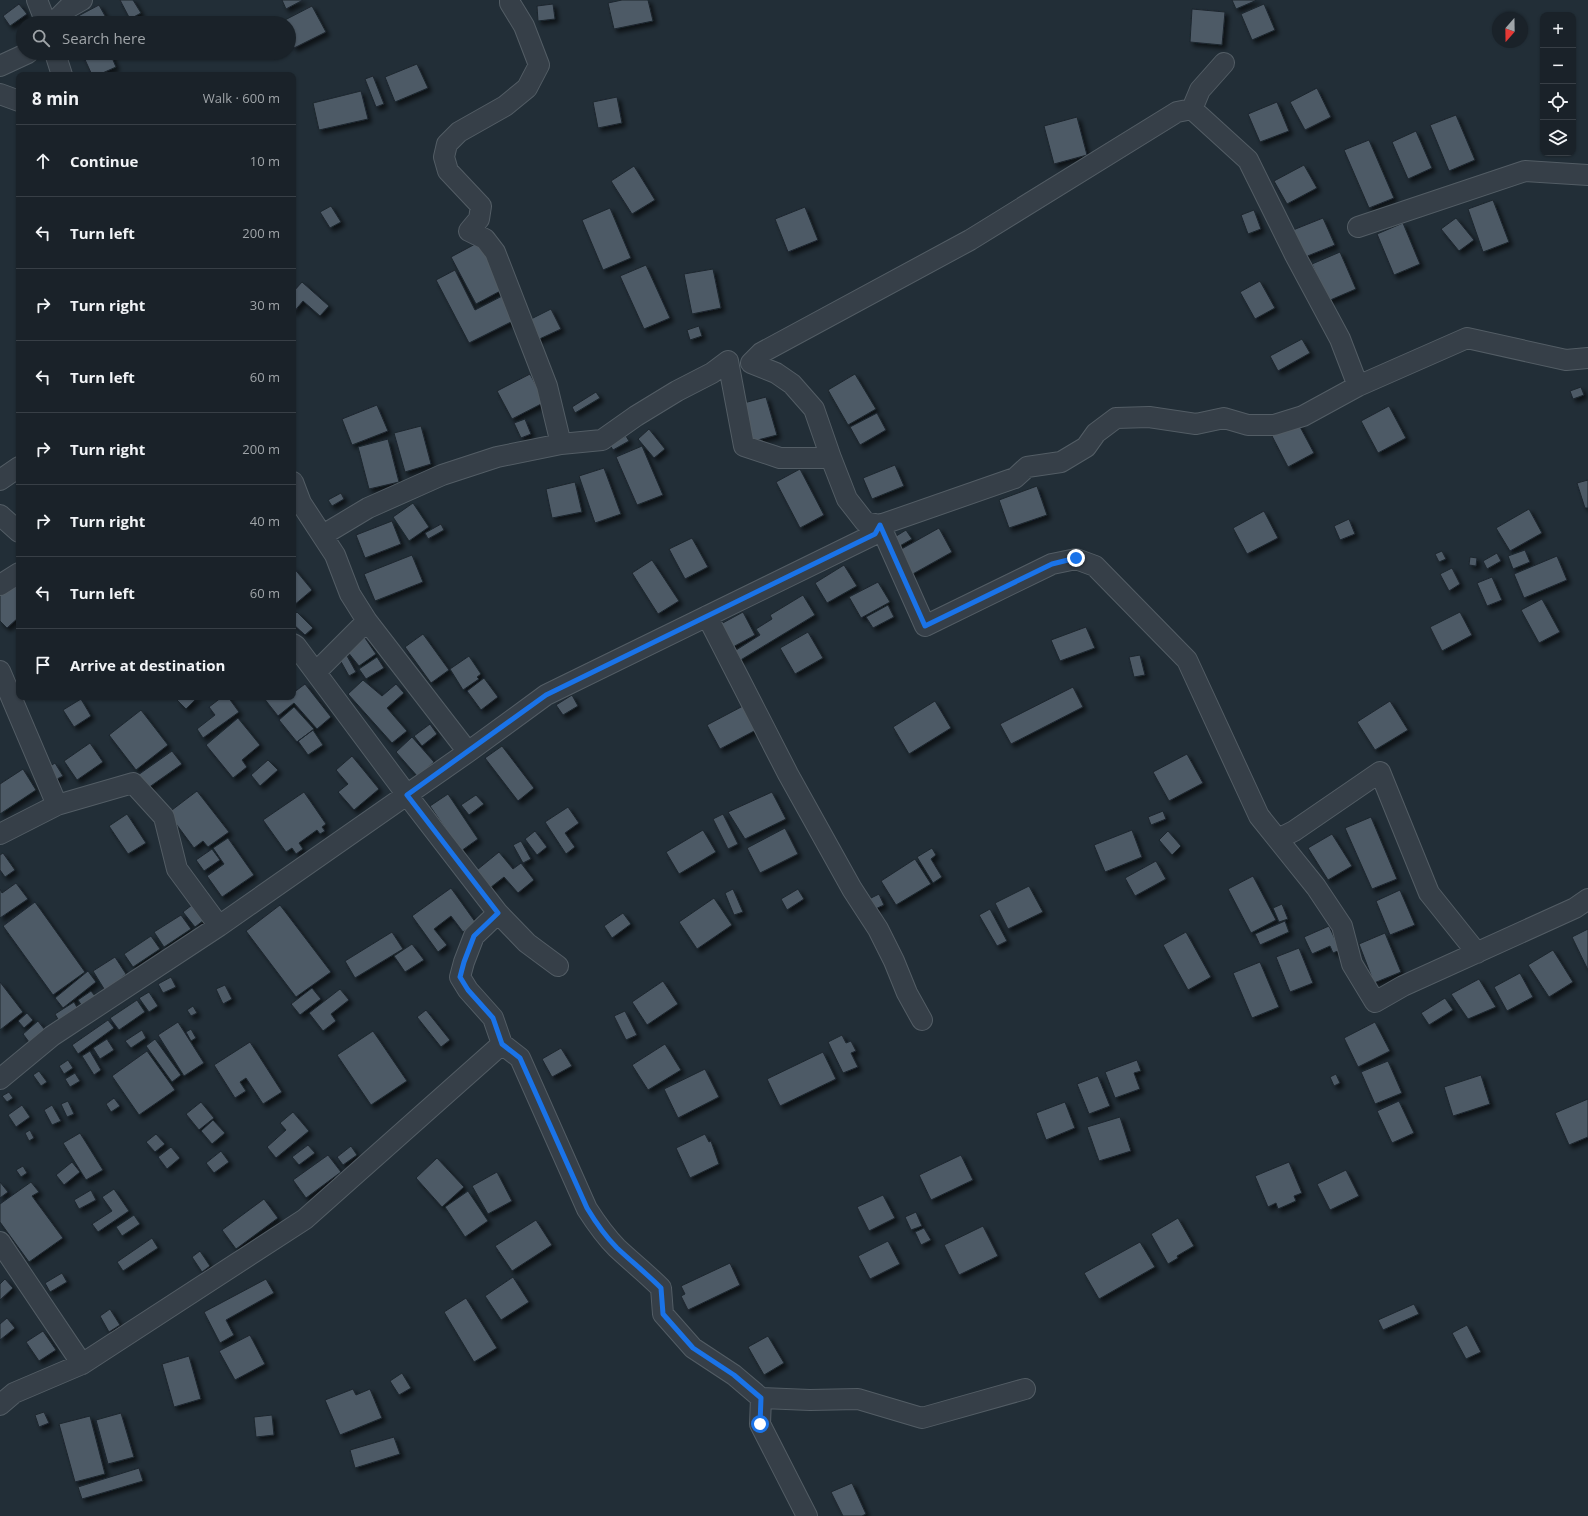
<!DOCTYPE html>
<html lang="en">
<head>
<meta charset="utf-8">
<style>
	:root { --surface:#1a2229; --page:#272f35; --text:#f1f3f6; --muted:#9fa4a8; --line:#383f46 }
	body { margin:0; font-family:"Open Sans",sans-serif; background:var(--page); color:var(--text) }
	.controls { position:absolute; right:12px; top:12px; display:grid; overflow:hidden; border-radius:8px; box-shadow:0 1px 3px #0004 }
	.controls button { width:36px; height:36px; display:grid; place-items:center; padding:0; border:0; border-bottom:1px solid var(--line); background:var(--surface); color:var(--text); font:20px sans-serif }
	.compass { position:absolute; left:1492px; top:12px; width:36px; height:36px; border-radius:50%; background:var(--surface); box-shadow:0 1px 3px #0004; rotate:200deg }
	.stop { position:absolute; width:12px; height:12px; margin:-9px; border:3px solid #1a73e8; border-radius:50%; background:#fff }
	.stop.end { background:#1a73e8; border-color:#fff; box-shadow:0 1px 4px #0008 }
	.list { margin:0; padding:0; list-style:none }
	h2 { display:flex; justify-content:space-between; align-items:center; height:52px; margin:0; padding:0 16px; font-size:17px }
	h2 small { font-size:13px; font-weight:400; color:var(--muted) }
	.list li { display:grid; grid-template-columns:26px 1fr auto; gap:12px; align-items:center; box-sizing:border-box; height:72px; padding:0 16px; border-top:1px solid var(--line) }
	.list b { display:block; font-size:15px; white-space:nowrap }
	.list em { font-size:13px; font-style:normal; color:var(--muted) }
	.icon { flex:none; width:22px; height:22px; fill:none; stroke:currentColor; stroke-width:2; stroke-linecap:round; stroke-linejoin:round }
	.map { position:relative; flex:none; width:1588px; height:1516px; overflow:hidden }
	.search { position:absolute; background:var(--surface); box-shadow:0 1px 3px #0004; left:16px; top:16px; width:280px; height:44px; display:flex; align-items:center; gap:10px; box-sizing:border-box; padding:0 14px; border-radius:22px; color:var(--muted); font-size:15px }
	.panel { position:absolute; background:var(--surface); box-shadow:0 1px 3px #0004; left:16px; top:72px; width:280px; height:628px; border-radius:8px }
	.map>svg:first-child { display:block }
</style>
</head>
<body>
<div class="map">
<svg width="1588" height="1516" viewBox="0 0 1588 1516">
	<defs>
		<filter id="shadow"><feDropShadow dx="3.5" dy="3.5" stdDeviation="2" flood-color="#0009"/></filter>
	</defs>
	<rect width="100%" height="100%" fill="#222e37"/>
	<!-- building -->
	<path fill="#4d5a66" stroke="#1d262e" filter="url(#shadow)" d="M120,0H133L141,13L130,19Z
		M282,0H303L286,9Z
		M622,0H648L653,21L614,29L608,3Z
		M1232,0H1257L1236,9Z
		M19,4L27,14L10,26L3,16Z
		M553,4L555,19L538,21L537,6Z
		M1264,4L1275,30L1252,40L1241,14Z
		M99,5L109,23H65Z
		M312,6L326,32L294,48L289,37V23H282L281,22Z
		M1192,9L1225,12L1222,45L1190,42Z
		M82,53H110L116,67L98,75H92Z
		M417,64L428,88L395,102L385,77Z
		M373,76L384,104L376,107L365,79Z
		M1317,88L1331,117L1305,130L1290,102Z
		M361,91L368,119L319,130L313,103Z
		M617,97L622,123L598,128L593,102Z
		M1277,102L1289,131L1260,142L1248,114Z
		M1456,115L1475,160L1449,171L1430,125Z
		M1077,117L1087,155L1054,164L1044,126Z
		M1416,131L1432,168L1408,179L1392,142Z
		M1369,140L1394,198L1369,208L1344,150Z
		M1304,165L1317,188L1287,204L1274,181Z
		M634,166L655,200L632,214L611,181Z
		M1493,200L1509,242L1483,252L1468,209Z
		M331,206L341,222L330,228L320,212Z
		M805,207L818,240L788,252L775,219Z
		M610,208L631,258L603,270L582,220Z
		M1254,210L1261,229L1248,234L1241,215Z
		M1323,218L1335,245L1305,257L1293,230Z
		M1456,218L1474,240L1459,251L1441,229Z
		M1403,223L1420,264L1394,275L1377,234Z
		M479,242L504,289L476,304L451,257Z
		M1340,252L1356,289L1328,301L1312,264Z
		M646,265L670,318L644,329L620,276Z
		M713,269L721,308L692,314L684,274Z
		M455,270L475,310L506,294L519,318L469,343L436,280Z
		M1260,281L1275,308L1255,319L1240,292Z
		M302,282L329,306L320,316L303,301L293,313V292Z
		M551,309L561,329L533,342L523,323Z
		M699,326L702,336L690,340L687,330Z
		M1302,339L1310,353L1278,371L1270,356Z
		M530,374L545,402L512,419L497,391Z
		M855,374L876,409L848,425L828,390Z
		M1581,387L1584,395L1573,399L1570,391Z
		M596,392L600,398L575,413L572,407Z
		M766,397L777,435L750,442L740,404Z
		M377,405L388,431L352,445L342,419Z
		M1389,406L1406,438L1378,453L1361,421Z
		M877,413L886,430L860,445L850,427Z
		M525,419L531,434L521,438L514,423Z
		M1298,423L1314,453L1288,467L1272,436Z
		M421,426L431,464L405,472L394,433Z
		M649,429L665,449L654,458L638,439Z
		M626,436L629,441L613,450L610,445Z
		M388,439L399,482L369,489L358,447Z
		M642,446L663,495L637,505L616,457Z
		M895,465L904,486L872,499L863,478Z
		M604,468L621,514L595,523L579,476Z
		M800,469L824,515L800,528L776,482Z
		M1588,480V508H1585L1577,483Z
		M575,482L582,512L552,518L546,489Z
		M1037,486L1047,515L1009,528L999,500Z
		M341,493L344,499L332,506L328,500Z
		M413,503L429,527L409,541L393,517Z
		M1529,509L1542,533L1510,551L1496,528Z
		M1264,511L1278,538L1247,554L1233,528Z
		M1349,519L1355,534L1340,540L1334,526Z
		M392,521L401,544L365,558L356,535Z
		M441,524L444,530L428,539L425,533Z
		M939,528L952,552L911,575L898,551Z
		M906,530L912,539L898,547L893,538Z
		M692,538L708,567L685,579L669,549Z
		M1525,550L1530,562L1513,569L1508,556Z
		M1442,551L1446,559L1439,562L1435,554Z
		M1497,553L1501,561L1487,569L1483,561Z
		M412,555L423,582L375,601L364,574Z
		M1557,556L1567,580L1524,598L1514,574Z
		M1470,557L1477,558L1476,566L1469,565Z
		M652,560L679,601L658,614L632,573Z
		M844,565L857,586L827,603L815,583Z
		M293,567L312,590L293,606Z
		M1452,568L1460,584L1449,591L1440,574Z
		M1492,577L1502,600L1487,606L1477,583Z
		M19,578V617L7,628L0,621V595Z
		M878,582L890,602L861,618L849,597Z
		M803,595L815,615L739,661L733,652L760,635L756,629L772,619L770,615Z
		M1542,599L1560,632L1539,643L1521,610Z
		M888,605L894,617L873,628L866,617Z
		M297,612L313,628L305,635L293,624V616Z
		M743,612L755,635L731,648L719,625Z
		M1460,612L1472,635L1442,651L1430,627Z
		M1086,627L1095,648L1060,661L1051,640Z
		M808,632L823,658L795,674L780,648Z
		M423,634L449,670L431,683L405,647Z
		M365,638L376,654L359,666L347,651Z
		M346,654L356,672L349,676L339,658Z
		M1140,655L1145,675L1134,677L1129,657Z
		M469,656L481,674L477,677L479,679L463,690L450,669Z
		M377,657L384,668L366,679L359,669Z
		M484,678L498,697L481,710L467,691Z
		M363,680L382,696L396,684L404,693L387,708L407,731L392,743L348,694Z
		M305,684L331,717L317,729L294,703L278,716L263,697H293V693Z
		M1073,687L1083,707L1011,744L1000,724Z
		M572,695L578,706L563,715L556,705Z
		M179,697H198L186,709L177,700Z
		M222,697H228L239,712L203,738L197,729L215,715L209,707Z
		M81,699L91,716L74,727L63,710Z
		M935,701L951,728L909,754L893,727Z
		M1390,701L1408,730L1375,750L1357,722Z
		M743,706L756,730L720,749L707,725Z
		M294,707L314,729L297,742L279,720Z
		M141,710L168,745L136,770L109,735Z
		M238,718L260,745L242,760L247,767L233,778L206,745Z
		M430,724L437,734L422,746L414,736Z
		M313,730L323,745L308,755L298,741Z
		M412,737L434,762L418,777L396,752Z
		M90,743L103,762L77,780L64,761Z
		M502,746L534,788L518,801L485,758Z
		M172,751L182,764L148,788L138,775Z
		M1187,754L1203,783L1169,801L1153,772Z
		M352,756L379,789L354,810L338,792L348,784L336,770Z
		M268,760L278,770L260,786L251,775Z
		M55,763L63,776L51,782L44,770Z
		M23,769L36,790L0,814V784Z
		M197,791L229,832L208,847L203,841L194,848L168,813Z
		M304,792L326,824L322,827L325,831L320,834L317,830L299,843L303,849L296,854L292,848L286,852L263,820Z
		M772,792L786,819L745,839L728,812Z
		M448,794L478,839L461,851L430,806Z
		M476,795L484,804L469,815L461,805Z
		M568,807L579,823L565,833L575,847L566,854L545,822Z
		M1163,811L1166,819L1151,825L1148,817Z
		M127,814L146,843L128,854L109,826Z
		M723,814L738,844L728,849L713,819Z
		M1371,817L1397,879L1372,889L1345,828Z
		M785,828L798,854L760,873L747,848Z
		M703,830L716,852L679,874L666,852Z
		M1132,830L1142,857L1105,872L1094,845Z
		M535,831L547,847L537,855L525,839Z
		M1168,831L1181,846L1172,855L1159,840Z
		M1332,834L1352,866L1328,880L1308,848Z
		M228,838L254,875L222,897L207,876L224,864L213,848Z
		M521,841L531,859L523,863L513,845Z
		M932,848L936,855L931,859L942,877L933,883L917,857Z
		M212,849L220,860L204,871L196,860Z
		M499,852L513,869L521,863L534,880L518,893L504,877L486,891L472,874Z
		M3,853L15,870L5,877L0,870V855Z
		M915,859L931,884L896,905L881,881Z
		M1156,861L1166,879L1135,896L1125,878Z
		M1253,876L1276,920L1251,933L1228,889Z
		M16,883L28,899L0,918V889L2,893Z
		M1029,886L1043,912L1008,929L995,903Z
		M451,888L476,923L463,932L451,916L434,929L447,945L438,952L412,916Z
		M733,889L743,912L734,915L725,893Z
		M798,889L804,899L787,910L781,899Z
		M1400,890L1415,925L1390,935L1376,901Z
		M879,894L884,905L873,910L867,900Z
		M714,898L732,925L697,949L679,922Z
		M35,902L85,972L53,995L3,926Z
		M1282,904L1288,919L1279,922L1273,908Z
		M192,905L204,920L195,927L183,912Z
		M280,905L331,972L296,997L246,931Z
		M990,909L1007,941L997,946L979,915Z
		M623,913L631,924L612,938L604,926Z
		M181,915L191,929L164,947L154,932Z
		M1285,921L1289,932L1260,945L1255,934Z
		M1329,926L1340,950L1333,953L1330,946L1312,954L1304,937Z
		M1588,929V970L1572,937Z
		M392,932L403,949L355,978L345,961Z
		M1186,932L1211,977L1188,990L1163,945Z
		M1385,933L1401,972L1374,983L1359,944Z
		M151,936L160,949L133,967L124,954Z
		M412,944L424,960L405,972L394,956Z
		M1299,948L1313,983L1290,992L1276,957Z
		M1553,950L1573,982L1549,997L1528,965Z
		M115,957L126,974L106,992L93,971Z
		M1260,962L1279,1007L1252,1018L1233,973Z
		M88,971L96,982L63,1008L55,998Z
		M1520,973L1533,997L1507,1011L1494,987Z
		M171,977L176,987L163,993L158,984Z
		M1479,979L1496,1007L1468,1019L1451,994Z
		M663,981L678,1004L647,1025L632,1002Z
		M0,982L23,1012L0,1030Z
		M225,985L232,999L223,1004L216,989Z
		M312,988L321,999L300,1015L291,1004Z
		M340,989L349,1000L331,1014L336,1021L323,1031L309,1013Z
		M91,991L95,996L82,1006L78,1000Z
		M149,992L158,1006L149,1012L139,998Z
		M1445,998L1453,1010L1429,1025L1421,1013Z
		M137,1000L145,1012L119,1030L110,1018Z
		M74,1002L78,1009L59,1021L55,1014Z
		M193,1006L197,1013L191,1016L187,1010Z
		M426,1010L450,1040L441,1047L417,1017Z
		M625,1011L637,1035L626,1040L614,1016Z
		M27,1013L33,1020L24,1028L18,1021Z
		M108,1020L114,1028L78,1054L72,1045Z
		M38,1021L45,1030L29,1042L23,1034Z
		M178,1022L204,1063L184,1076L158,1035Z
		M1375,1022L1390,1051L1358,1067L1344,1038Z
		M191,1029L196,1038L191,1041L186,1032Z
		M142,1030L146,1038L131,1048L125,1041Z
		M373,1031L407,1081L371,1105L337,1055Z
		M842,1035L846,1043L851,1041L856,1051L851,1053L858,1067L843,1073L828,1042Z
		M107,1039L114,1050L100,1059L93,1048Z
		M155,1039L181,1075L172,1082L146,1046Z
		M250,1042L282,1092L263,1104L246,1078L240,1082L246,1091L235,1098L214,1065Z
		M665,1044L681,1070L648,1090L632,1065Z
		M561,1048L572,1066L552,1077L542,1059Z
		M90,1051L101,1070L94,1075L82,1056Z
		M147,1051L175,1090L139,1115L112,1076Z
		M823,1052L836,1079L780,1106L767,1079Z
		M68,1060L73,1068L64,1074L59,1066Z
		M1137,1060L1141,1071L1134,1073L1140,1089L1115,1098L1105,1072Z
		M1388,1061L1402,1093L1375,1104L1361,1072Z
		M705,1069L719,1097L678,1118L664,1089Z
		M39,1071L47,1082L41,1086L33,1075Z
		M75,1073L80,1081L70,1087L65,1079Z
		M1336,1074L1340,1083L1334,1086L1330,1077Z
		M1481,1075L1490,1104L1453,1116L1444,1087Z
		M1098,1076L1110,1106L1089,1114L1077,1084Z
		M9,1092L13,1098L7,1102L2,1096Z
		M114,1098L120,1106L111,1112L106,1104Z
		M1588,1099V1137L1569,1145L1555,1113Z
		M68,1101L74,1114L67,1117L61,1104Z
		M1399,1101L1414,1133L1392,1143L1377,1111Z
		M201,1102L214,1118L199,1130L186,1114Z
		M1065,1102L1075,1128L1046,1140L1036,1113Z
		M22,1105L30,1117L16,1127L8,1115Z
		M52,1105L61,1121L52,1125L44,1110Z
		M293,1112L309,1131L276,1158L267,1147L286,1130L280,1123Z
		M1120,1117L1131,1151L1099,1161L1087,1127Z
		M213,1120L225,1133L212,1144L201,1131Z
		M30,1130L34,1138L29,1141L25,1133Z
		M80,1133L103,1170L86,1180L63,1143Z
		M156,1134L165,1144L155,1152L146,1142Z
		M705,1134L709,1142L711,1141L719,1164L690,1178L676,1148Z
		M308,1145L315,1153L299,1165L292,1157Z
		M351,1146L357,1155L343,1165L337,1157Z
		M171,1147L180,1158L167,1169L158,1157Z
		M221,1151L229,1162L214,1173L206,1163Z
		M328,1155L341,1172L306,1198L293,1180Z
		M961,1155L973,1180L931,1200L919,1175Z
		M437,1158L464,1187L442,1207L416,1178Z
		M72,1162L80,1172L64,1185L56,1175Z
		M1289,1162L1302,1193L1294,1196L1296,1201L1278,1209L1276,1203L1268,1207L1255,1176Z
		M23,1166L27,1173L21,1177L16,1170Z
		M1346,1170L1359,1196L1330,1210L1317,1184Z
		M497,1172L512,1201L488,1214L472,1186Z
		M0,1182L8,1192L0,1198Z
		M31,1182L39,1192L32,1196L63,1238L29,1262L0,1222V1204Z
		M114,1189L129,1211L98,1232L92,1224L112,1211L102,1197Z
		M91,1190L96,1200L79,1209L74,1200Z
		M468,1191L488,1221L465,1237L445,1207Z
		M883,1195L895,1218L869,1231L857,1207Z
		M264,1199L278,1218L236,1249L222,1230Z
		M916,1212L922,1226L911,1230L905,1217Z
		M134,1215L140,1224L122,1236L116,1227Z
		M1178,1218L1194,1246L1177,1256L1178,1258L1168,1264L1151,1234Z
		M536,1220L552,1245L512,1271L495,1246Z
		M983,1226L998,1256L959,1275L944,1245Z
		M924,1228L931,1240L921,1245L915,1232Z
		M152,1238L158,1248L123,1271L117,1262Z
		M888,1241L900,1264L870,1279L858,1256Z
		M1140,1242L1155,1267L1099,1299L1084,1273Z
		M200,1251L210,1266L202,1272L192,1257Z
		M730,1263L740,1285L688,1310L681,1296L685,1294L681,1286Z
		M62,1273L67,1282L50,1292L45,1283Z
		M513,1277L529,1302L501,1320L485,1296Z
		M5,1279L13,1288L0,1300V1284Z
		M266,1279L274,1293L226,1320L234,1335L220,1343L204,1312Z
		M466,1298L497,1348L474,1362L444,1312Z
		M1414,1304L1419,1314L1383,1330L1378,1320Z
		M110,1309L120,1325L109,1332L100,1316Z
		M7,1318L15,1328L0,1340V1324Z
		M1467,1325L1481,1352L1466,1359L1452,1333Z
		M43,1331L56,1350L39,1361L26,1342Z
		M250,1335L265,1364L235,1380L219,1351Z
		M768,1336L784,1363L764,1375L748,1347Z
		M189,1356L201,1399L174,1407L162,1364Z
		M402,1373L411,1388L399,1395L390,1381Z
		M353,1389L356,1395L370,1389L382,1418L340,1435L325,1400Z
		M44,1412L49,1423L39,1427L35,1415Z
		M121,1413L134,1457L108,1464L96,1420Z
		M272,1415L274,1435L256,1437L254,1417Z
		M90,1416L105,1474L75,1482L59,1424Z
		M394,1437L400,1454L355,1468L350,1450Z
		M139,1468L143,1481L82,1499L78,1487Z
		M852,1483L866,1514L862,1516H843L831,1492Z"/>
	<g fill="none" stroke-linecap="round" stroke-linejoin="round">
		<!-- street casing -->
		<g stroke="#535d65" stroke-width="22">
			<path id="street" d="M37,0L46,23
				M510,0V3L524,26L539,65L527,88L505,106L459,132L447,144L444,157L448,171L481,206L479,219L469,231L485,239L495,252L547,386L561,444
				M53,23L68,8L82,0
				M55,53L62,75
				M0,66L28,53
				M0,94L19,101
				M1192,109L1248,160L1295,255L1340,339L1358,386
				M1192,109L1200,90L1224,63
				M1358,227L1525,171L1588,175
				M1588,358L1566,360L1467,338L1358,386L1303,416L1274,425H1248L1224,418L1196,424L1149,417L1116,418L1096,433L1086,447L1061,462L1027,467L1015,478L880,525L925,626L1052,564L1076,559L1095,566L1187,660L1259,816L1316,887L1342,926L1352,964L1375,1002L1403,986L1575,908L1588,899
				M831,458L814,409L792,384L776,373L751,363L761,353L970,240L1177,112L1192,109
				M0,480L19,467
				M293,482L301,503L335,555L350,594L367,621L468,752
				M0,515L19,532
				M0,585L19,573
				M707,616L788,774L852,889L878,929L894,961L907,993L922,1020
				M293,644L296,646L407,795L498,913L527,943L558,966
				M0,671L57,805L133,783L164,817L177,869L219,926
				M316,672L367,621
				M0,834L57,805
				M1278,839L1294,831L1380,772L1429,893L1477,953
				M498,913L474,936L464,962L460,977L468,990L493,1018L502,1044L520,1058L587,1209C596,1223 605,1236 617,1248C632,1262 647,1274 661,1288L663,1314L693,1348L734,1375L761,1398L810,1400L858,1399L922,1418L1025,1389
				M0,1079L52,1036L219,926L468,752L546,695L875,534L880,525L865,522L847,499L831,458H780L744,446L728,361L712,373L677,391L636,416L602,440L561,444L497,457L442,475L368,508L323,535
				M0,1242L82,1364
				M761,1398L760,1424L807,1516
				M0,1405L14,1393L82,1364L305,1219L502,1044"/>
		</g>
		<!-- street -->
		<use href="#street" stroke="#363f48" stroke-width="20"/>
	</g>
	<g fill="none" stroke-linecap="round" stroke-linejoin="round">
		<!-- route -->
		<path stroke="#1a73e8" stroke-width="5" d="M760,1424L761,1398L734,1375L693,1348L663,1314L661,1288C647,1274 632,1262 617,1248C605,1236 596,1223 587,1208L520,1058L502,1044L493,1018L468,990L460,977L464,962L474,936L498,913L407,795L546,695L875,534L880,525L925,626L1052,564L1076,558"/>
	</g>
</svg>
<div class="controls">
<button>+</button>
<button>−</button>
<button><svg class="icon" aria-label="locate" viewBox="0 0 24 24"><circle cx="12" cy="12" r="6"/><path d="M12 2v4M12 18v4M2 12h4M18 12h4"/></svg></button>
<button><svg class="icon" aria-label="layers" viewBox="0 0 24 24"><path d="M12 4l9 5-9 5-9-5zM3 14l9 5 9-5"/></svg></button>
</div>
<svg class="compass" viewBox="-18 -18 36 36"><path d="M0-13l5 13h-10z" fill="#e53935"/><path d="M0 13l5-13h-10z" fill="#9fa4a8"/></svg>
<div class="stop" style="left:760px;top:1424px"></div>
<div class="stop end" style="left:1076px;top:558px"></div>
<div class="search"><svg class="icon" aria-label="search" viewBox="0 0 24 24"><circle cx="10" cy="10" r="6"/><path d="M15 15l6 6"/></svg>Search here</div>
<section class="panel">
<h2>8 min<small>Walk · 600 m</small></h2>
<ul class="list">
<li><svg class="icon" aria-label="ahead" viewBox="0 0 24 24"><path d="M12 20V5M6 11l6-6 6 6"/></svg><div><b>Continue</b></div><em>10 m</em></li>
<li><svg class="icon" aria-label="left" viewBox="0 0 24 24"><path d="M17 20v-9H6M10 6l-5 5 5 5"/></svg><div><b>Turn left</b></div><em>200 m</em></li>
<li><svg class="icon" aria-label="right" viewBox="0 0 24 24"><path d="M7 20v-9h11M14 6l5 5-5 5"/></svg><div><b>Turn right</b></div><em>30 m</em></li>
<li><svg class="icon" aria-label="left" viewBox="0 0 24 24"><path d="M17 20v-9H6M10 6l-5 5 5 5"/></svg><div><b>Turn left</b></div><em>60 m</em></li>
<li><svg class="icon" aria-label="right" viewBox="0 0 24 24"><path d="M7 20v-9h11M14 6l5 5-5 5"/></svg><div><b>Turn right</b></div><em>200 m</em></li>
<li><svg class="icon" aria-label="right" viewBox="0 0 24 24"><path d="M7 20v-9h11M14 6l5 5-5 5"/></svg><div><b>Turn right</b></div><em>40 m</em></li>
<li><svg class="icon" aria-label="left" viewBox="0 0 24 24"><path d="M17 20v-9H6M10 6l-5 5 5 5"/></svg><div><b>Turn left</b></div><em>60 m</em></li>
<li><svg class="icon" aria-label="arrive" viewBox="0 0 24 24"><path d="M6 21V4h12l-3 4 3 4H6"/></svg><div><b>Arrive at destination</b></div></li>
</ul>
</section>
</div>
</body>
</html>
